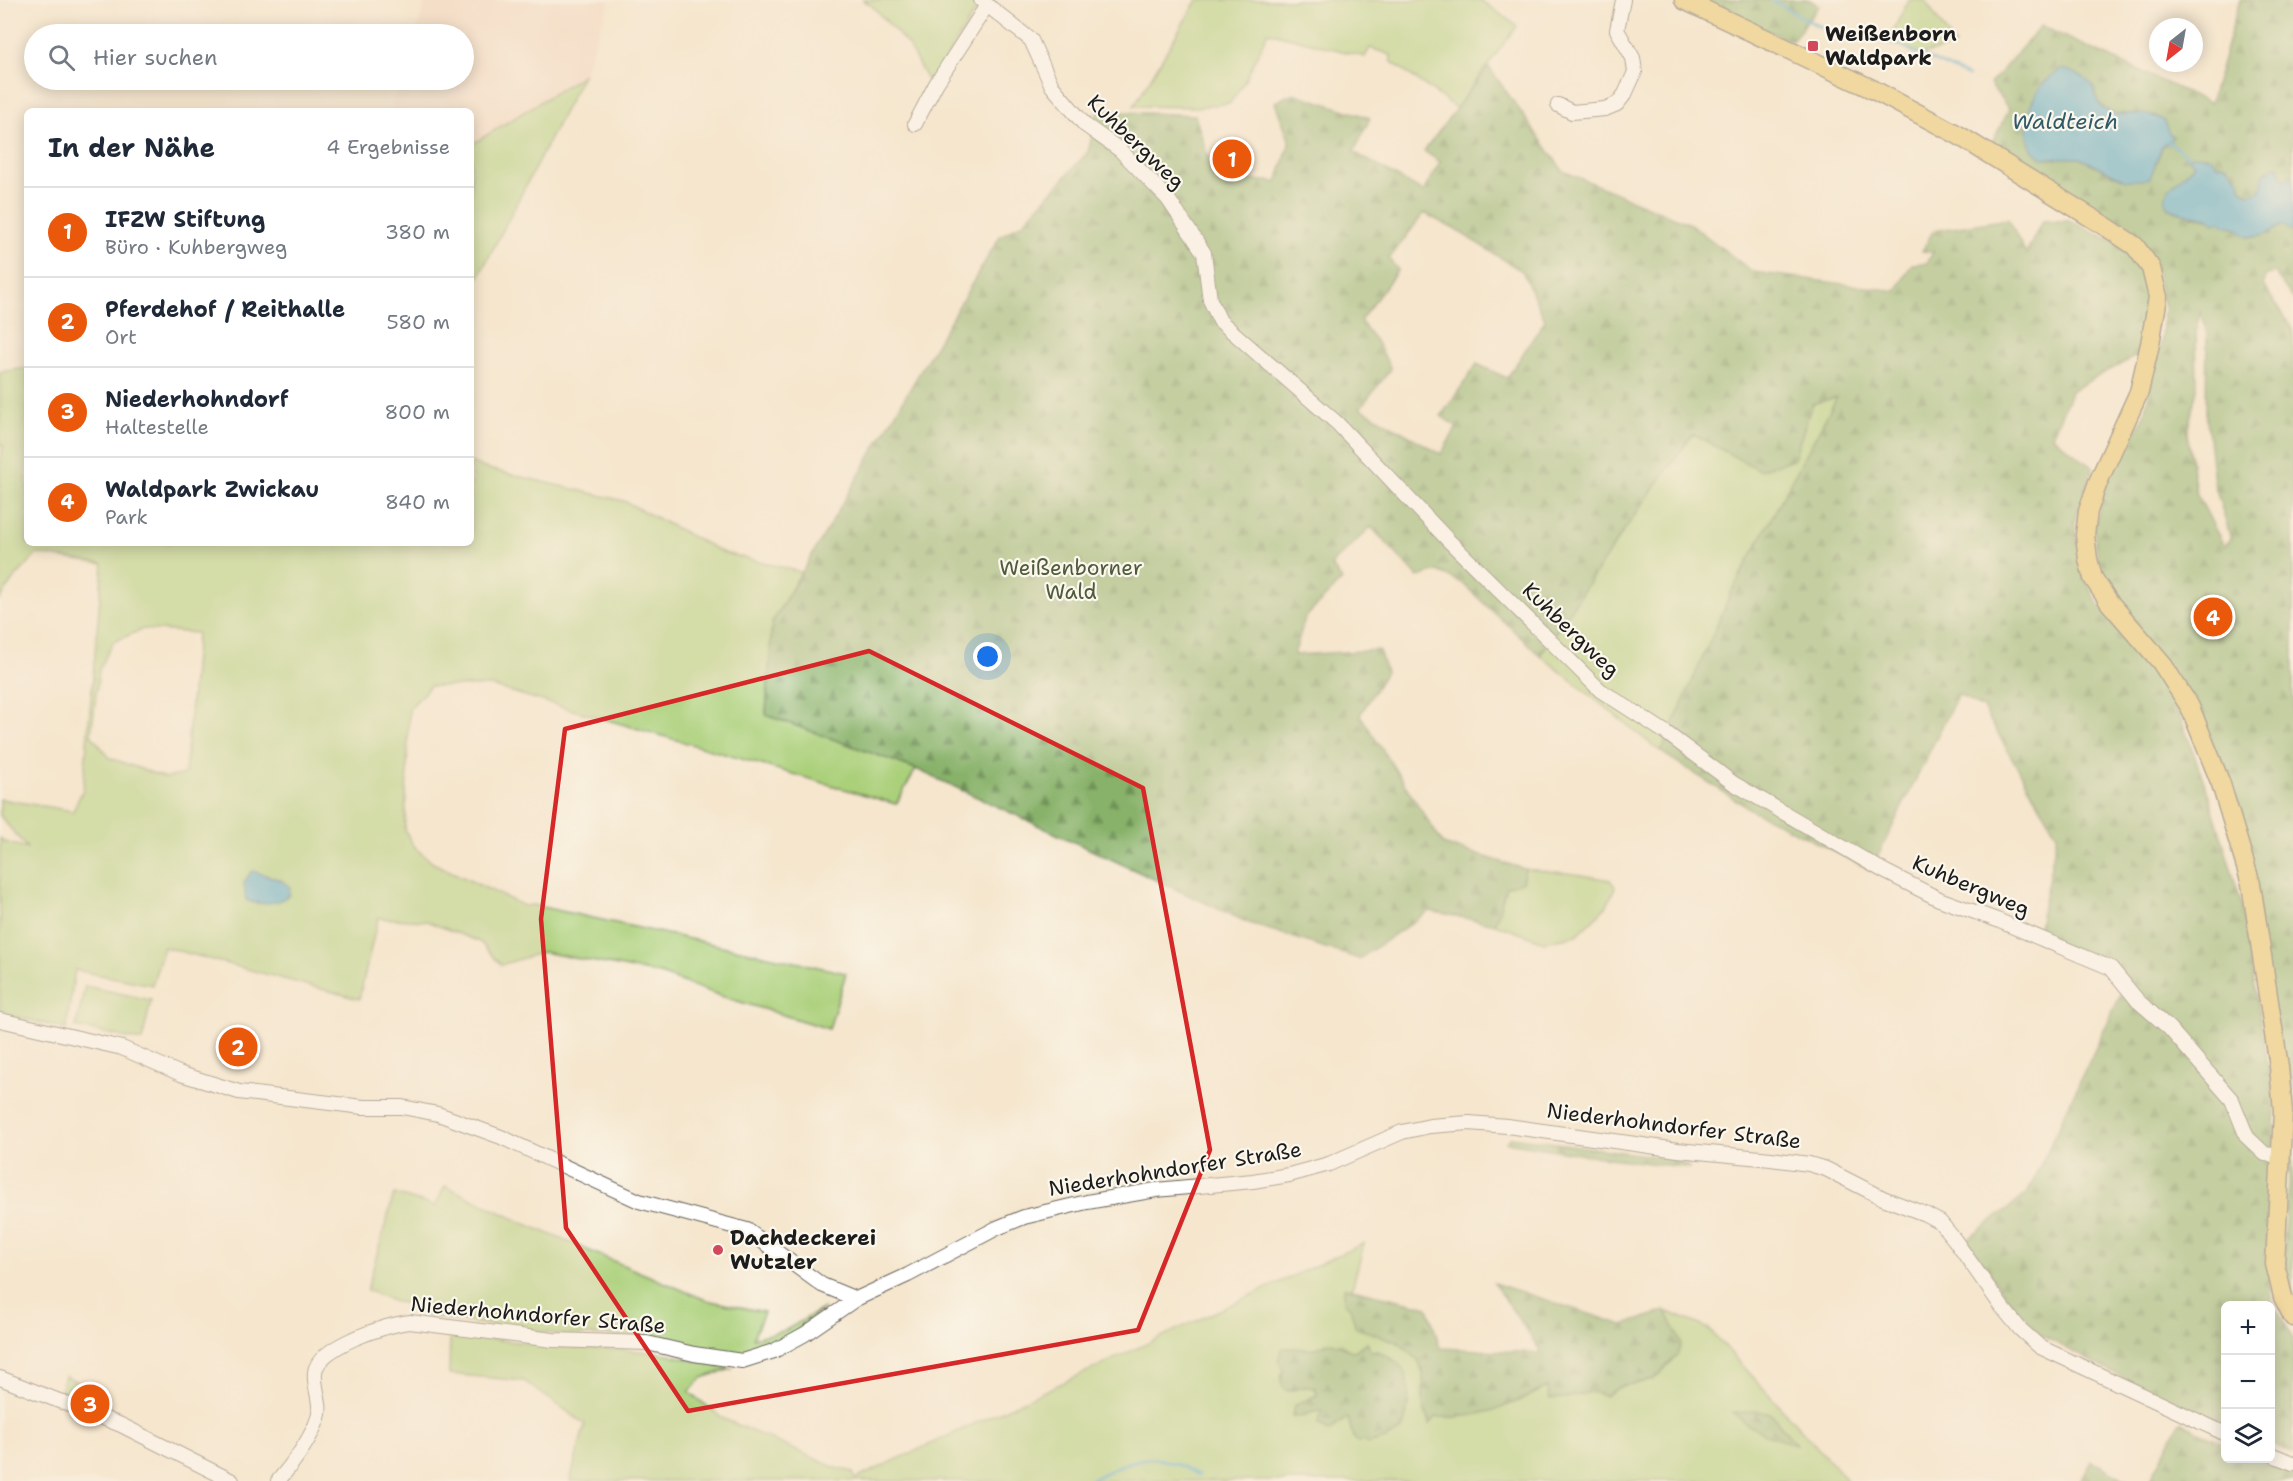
<!DOCTYPE html>
<html lang="de">
<head>
<meta charset="utf-8">
<style>
	:root { --surface:#fff; --page:#f2f2f3; --text:#1f2937; --muted:#747a83; --line:#e0e1e3; --accent:#ea580c }
	body { margin:0; font-family:"Shantell Sans",sans-serif; background:var(--page); color:var(--text) }
	.controls { position:absolute; right:18px; bottom:18px; display:grid; overflow:hidden; border-radius:9px; box-shadow:0 3px 15px #0003 }
	.controls button { width:54px; height:54px; display:grid; place-items:center; padding:0; border:0; border-bottom:2px solid var(--line); background:var(--surface); color:var(--text); font:30px sans-serif }
	.compass { position:absolute; left:2149px; top:18px; width:54px; height:54px; border-radius:50%; background:var(--surface); box-shadow:0 3px 15px #0003; rotate:211deg }
	.you { position:absolute; left:988px; top:657px; width:21px; height:21px; margin:-15px; border:4px solid #fff; border-radius:50%; background:#1a73e8; box-shadow:0 0 0 9px #1a73e833 }
	.badge { display:grid; place-items:center; width:39px; height:39px; border-radius:50%; background:var(--accent); color:#fff; font-size:20px; font-weight:700 }
	.pin { position:absolute; translate:-50% -50%; border:3px solid #fff; box-shadow:0 2px 6px #0006 }
	.list { margin:0; padding:0; list-style:none }
	h2 { display:flex; justify-content:space-between; align-items:center; height:78px; margin:0; padding:0 24px; font-size:26px }
	h2 small { font-size:20px; font-weight:400; color:var(--muted) }
	.list li { display:grid; grid-template-columns:39px 1fr auto; gap:18px; align-items:center; box-sizing:border-box; height:90px; padding:0 24px; border-top:2px solid var(--line) }
	.list b { display:block; font-size:22px; white-space:nowrap }
	.list p { margin:0; font-size:20px; white-space:nowrap; color:var(--muted) }
	.list em { font-size:20px; font-style:normal; color:var(--muted) }
	.icon { flex:none; width:33px; height:33px; fill:none; stroke:currentColor; stroke-width:2; stroke-linecap:round; stroke-linejoin:round }
	.map { position:relative; flex:none; width:2293px; height:1481px; overflow:hidden }
	.search { position:absolute; background:var(--surface); box-shadow:0 3px 15px #0003; left:24px; top:24px; width:450px; height:66px; display:flex; align-items:center; gap:15px; box-sizing:border-box; padding:0 21px; border-radius:33px; color:var(--muted); font-size:22px }
	.panel { position:absolute; background:var(--surface); box-shadow:0 3px 15px #0003; left:24px; top:108px; width:450px; height:438px; border-radius:9px }
	.map>svg:first-child { display:block }
</style>
</head>
<body>
<div class="map">
<svg width="2293" height="1481" viewBox="0 0 2293 1481">
	<defs>
		<pattern id="forest-firs" width="22" height="20" patternUnits="userSpaceOnUse" patternTransform="scale(1.5)"><rect width="22" height="20" fill="#88b26a"/><path d="M5 1l3.5 6h-7zM16 11l3.5 6h-7z" fill="#6e9056"/></pattern>
	</defs>
	<rect width="100%" height="100%" fill="#fbf7ec"/>
	<filter id="ink" filterUnits="userSpaceOnUse"><feTurbulence type="fractalNoise" baseFrequency=".0167" numOctaves="2"/><feDisplacementMap in="SourceGraphic" scale="12" xChannelSelector="R" yChannelSelector="G"/><feConvolveMatrix kernelMatrix="1 2 1 2 8 2 1 2 1" color-interpolation-filters="sRGB"/></filter>
	<filter id="wash" filterUnits="userSpaceOnUse"><feTurbulence type="fractalNoise" baseFrequency=".008" numOctaves="4" result="noise"/><feDisplacementMap in="SourceGraphic" scale="24" xChannelSelector="R" yChannelSelector="G"/><feGaussianBlur stdDeviation="1.35" result="paint"/><feColorMatrix in="noise" values="0 0 0 0 0 0 0 0 0 0 0 0 0 0 0 0 0 1.4 0 .05"/><feComposite in="paint" operator="in"/></filter>
	<g filter="url(#wash)">
		<rect width="100%" height="100%" fill="#f5e6cd"/>
		<!-- built -->
		<path fill="#f3d4bf" d="M426,0H610L583,75L471,145V111H390L399,80H464V34H415Z"/>
		<!-- green -->
		<path fill="#abd07a" stroke="#64764b" stroke-width="1.5" fill-rule="evenodd" d="M863,0H969L979,6L929,84L908,45L873,7Z
			M1197,0H1480L1517,26L1456,108L1391,61V55L1370,48L1365,57L1268,32L1246,79L1230,103L1198,107L1134,106Z
			M1909,0H1925L1955,46L1921,55L1888,40Z
			M583,75L478,278L471,292V145Z
			M27,368V543H471V462L484,468L624,501L724,553L801,572L772,623L766,715L916,769L896,804L491,686H430L409,709L405,830L414,847L433,863L524,906L533,905L846,973L829,1029L724,997L660,974L543,952L501,965L480,942L426,921L378,918L359,999L164,947L152,985L75,970L66,1029L0,1013V838L4,842L27,848L0,816V799L73,811L83,789L103,564L37,554L12,581L0,599V467L3,445H0V372ZM143,629L197,633L185,774L166,778L110,758L91,735L99,670L113,642Z
			M1838,396L1732,593L1661,752L1540,655L1627,526L1693,433L1793,459L1812,404Z
			M1525,869L1575,874L1610,880L1615,887L1606,907L1577,935L1544,942L1495,924L1506,887L1522,882Z
			M85,986L151,1000L142,1041L76,1027Z
			M445,1186L521,1222L706,1300L764,1312L753,1338L786,1330L824,1308L790,1337L755,1352L729,1353L645,1336L563,1335L425,1316L428,1305L395,1302L367,1290L394,1194L435,1206Z
			M1364,1243L1352,1289L1345,1287L1356,1327C1380,1333 1412,1343 1421,1368C1426,1381 1427,1408 1429,1424L1435,1417C1477,1419 1511,1406 1547,1387C1566,1406 1568,1392 1589,1392C1594,1392 1600,1394 1605,1396L1621,1386L1653,1380L1671,1363L1680,1341L1666,1311L1709,1329L1848,1481H570L585,1424L524,1381L449,1374L450,1335L568,1347L639,1351L667,1354L731,1369L702,1378L689,1392L724,1419L836,1468L853,1472L855,1479ZM1368,1343L1370,1351H1379L1407,1412L1402,1430C1383,1440 1373,1444 1353,1437L1348,1417L1329,1431L1318,1424L1323,1411L1317,1410L1301,1417L1294,1406L1317,1395L1316,1388L1304,1387L1289,1391C1278,1385 1281,1379 1283,1369L1280,1364L1299,1350L1314,1349L1341,1344L1350,1351H1355L1362,1345Z
			M65,1376L89,1387L84,1401L59,1393Z"/>
		<!-- forest -->
		<path fill="url(#forest-firs)" stroke="#526743" stroke-width="1.5" fill-rule="evenodd" d="M1692,0H1810L1819,6L1792,41Z
			M2240,0H2293V175L2285,180L2281,178L2275,167L2265,172L2261,191L2250,194L2242,190L2240,181L2227,165L2188,156L2194,164C2187,175 2173,183 2165,195L2168,208L2183,212L2190,216L2220,221L2227,226L2235,227L2247,237L2267,234L2283,225L2293,232V299L2275,273L2265,276L2263,285L2293,329V1298L2288,1288L2283,1237L2289,1186V1107L2229,780L2100,580L2094,528L2108,481L2143,418L2162,339L2164,308L2154,262L1990,147L2009,109L1990,84L2041,26L2210,103ZM2052,75L2094,89L2095,99L2105,109L2112,113L2153,115L2163,120L2169,133L2173,137L2163,146L2150,177L2113,175L2080,158H2043L2033,151C2025,118 2026,99 2052,75ZM2200,312L2207,334L2206,412L2214,482L2231,539L2224,546L2196,492L2187,432L2197,389L2196,330Z
			M1488,66L1563,171L1690,224L1753,272L1896,291L1912,264L1927,263L1933,252L1922,251L1933,231L2008,219L2026,254L2042,221H2071L2122,245L2147,279V321L2138,355L2072,390L2052,436L2093,468L2074,522L2082,572L2097,602L2140,654L2175,702L2209,796L2240,898L2275,1107L2272,1176L2267,1221L2271,1298L2293,1338V1454L2271,1444L2270,1306H2226L2225,1424L2123,1378L2041,1335L2022,1316L1996,1283L1967,1240L2027,1194L2129,977L2036,941L2057,835L1983,708L1958,694L1871,870L1750,809L1661,752L1731,593L1837,397L1812,404L1794,459L1759,470L1693,434L1627,526L1540,655L1462,583L1438,571L1418,577L1371,527L1331,565L1342,580L1305,618L1294,655L1379,650L1386,672L1360,715L1443,844L1525,869L1522,882L1506,887L1495,924L1429,911L1359,959L1249,923L916,769L766,715L772,623L1000,236L1023,223L1088,152L1098,111L1195,115L1214,177L1277,182L1290,142L1275,102L1293,93L1370,118L1354,152L1423,192L1440,162L1424,151ZM1424,213L1458,231L1522,271L1545,320L1507,378L1477,364L1441,416L1457,427L1441,454L1360,408L1391,369L1376,341L1360,321L1398,270L1389,259Z
			M1511,1137L1667,1158L1679,1161L1690,1168L1592,1156L1506,1142Z
			M1494,1283L1623,1325L1666,1311L1680,1341L1681,1345L1677,1355L1653,1380L1621,1386L1605,1396L1591,1392L1566,1398L1550,1399L1547,1387C1508,1407 1480,1419 1436,1417L1429,1424L1423,1404V1371L1418,1360L1398,1342L1356,1328L1350,1308L1344,1303V1287L1428,1307L1440,1348L1542,1353Z
			M1330,1342C1340,1343 1345,1351 1355,1351L1367,1342L1370,1351C1415,1357 1413,1395 1402,1430L1386,1439L1368,1444L1365,1441L1359,1443L1353,1437L1348,1417L1329,1431L1318,1424L1322,1411C1311,1410 1304,1418 1292,1416L1294,1406L1317,1395L1316,1388L1304,1387L1288,1391C1278,1386 1281,1378 1283,1370L1278,1361L1281,1351L1283,1348L1314,1349Z
			M1757,1411L1771,1414L1796,1444C1771,1438 1752,1430 1733,1413Z
			M2180,1422L2225,1444L2226,1458L2256,1459L2293,1475V1481H2150Z
			M2092,1461L2128,1481H2081Z"/>
		<!-- water -->
		<path fill="#4ca7ca" stroke="#346273" stroke-width="1.5" d="M2062,69C2074,72 2088,77 2094,89C2097,97 2096,103 2104,109C2116,118 2128,113 2141,114C2149,114 2155,117 2163,120L2169,133L2173,137L2162,146L2150,178L2142,180H2126L2080,158H2043L2033,151C2018,120 2033,85 2062,69Z
			M2190,155L2207,156L2212,158L2216,164L2227,165L2240,181L2242,190L2250,194L2261,191L2263,175L2277,165H2279L2282,178L2285,180L2293,175V232L2283,225L2267,234L2247,237L2235,227L2227,226L2220,221L2213,223L2209,218C2194,215 2181,214 2168,208C2157,188 2185,179 2194,164L2188,156Z
			M253,871L281,880L290,887L289,895C278,904 258,906 246,900L244,883L250,873Z"/>
		<g fill="none" stroke-linecap="round" stroke-linejoin="round">
			<!-- stream -->
			<path stroke="#4ca7ca" stroke-width="3" d="M1772,0L1818,26L1898,45L1968,76
				M2168,142L2188,156
				M1089,1481C1133,1458 1152,1448 1198,1475"/>
		</g>
	</g>
	<g filter="url(#ink)">
		<g fill="none" stroke-linecap="round" stroke-linejoin="round">
			<!-- minor casing -->
			<g stroke="#68635a" stroke-width="16">
				<path id="minor" d="M981,0L1031,40L1052,86L1085,125L1120,150L1168,199L1204,253L1210,300L1220,321L1337,423L1449,541L1600,690L1665,732L1733,783L1882,870L1939,899L1997,920L2111,968L2138,1001L2169,1028L2232,1100L2247,1137L2265,1154L2282,1156
					M1558,105L1572,112L1605,109L1617,104L1625,94L1635,72L1633,58L1617,30L1623,0
					M915,124L936,84L987,5
					M0,1020L122,1048L181,1074L239,1092L363,1107H402L438,1114L501,1137L639,1201L747,1230L822,1285L856,1299
					M0,1378L121,1425L232,1481
					M2270,1454L2293,1463
					M278,1481C292,1465 311,1439 318,1418C323,1404 313,1387 315,1372C318,1346 388,1324 410,1322L553,1340L647,1343L694,1354L742,1361L774,1351L805,1334L856,1299L908,1275L997,1228L1024,1217L1087,1202L1156,1190L1253,1181L1289,1175L1329,1164L1402,1132L1430,1126L1469,1123L1507,1126L1678,1150L1771,1159L1809,1164L1826,1169L1883,1198L1925,1214L1940,1222L1954,1239L2002,1307L2020,1329L2040,1347L2226,1434"/>
			</g>
			<!-- major casing -->
			<g stroke="#68635a" stroke-width="21">
				<path id="major" d="M1684,0L1872,89L1960,136L2108,228L2135,246L2151,268L2158,297L2150,344L2139,392L2098,482L2088,511L2085,535L2088,559L2093,578L2109,602L2161,662L2190,707L2221,784L2251,884L2279,1067L2283,1112L2275,1264L2283,1297L2293,1317"/>
			</g>
			<!-- minor -->
			<use href="#minor" stroke="#fff" stroke-width="14"/>
			<!-- major -->
			<use href="#major" stroke="#eac769" stroke-width="18"/>
		</g>
	</g>
	<!-- marked area -->
	<path d="M0 0H2293V1481H0ZM869,651L1143,788L1210,1150L1138,1330L688,1411L566,1228L541,919L565,729Z" fill="#f5e6cd" fill-opacity=".55" fill-rule="evenodd"/>
	<path fill="none" stroke="#d62828" stroke-width="4.5" stroke-linejoin="round" d="M869,651L1143,788L1210,1150L1138,1330L688,1411L566,1228L541,919L565,729Z"/>
	<!-- markers -->
	<g fill="#d1495b" stroke="#fbf7ec" stroke-width="2">
		<rect x="1807" y="40" width="12" height="12" rx="3"/>
		<circle cx="718" cy="1250" r="6"/>
	</g>
	<g text-anchor="middle" stroke-width="4.5" stroke-linejoin="round" paint-order="stroke">
		<!-- poi labels -->
		<g font-size="21" font-weight="bold" fill="#1c1c1c" stroke="#fbf7ec" text-anchor="start">
			<text x="1825" y="41">Weißenborn<tspan x="1825" dy="24">Waldpark</tspan></text>
			<text x="730" y="1245">Dachdeckerei<tspan x="730" dy="24">Wutzler</tspan></text>
		</g>
		<!-- street labels -->
		<g font-size="21" fill="#1c1c1c" stroke="#fbf7ec">
			<text transform="translate(1136 142) rotate(44)" y="7">Kuhbergweg</text>
			<text transform="translate(1571 630) rotate(44)" y="7">Kuhbergweg</text>
			<text transform="translate(1971 886) rotate(23)" y="7">Kuhbergweg</text>
			<text transform="translate(1674 1126) rotate(7)" y="7">Niederhohndorfer Straße</text>
			<text transform="translate(1175 1169) rotate(-9)" y="7">Niederhohndorfer Straße</text>
			<text transform="translate(538 1315) rotate(5)" y="7">Niederhohndorfer Straße</text>
		</g>
		<!-- park labels -->
		<g font-size="21" fill="#4e5b3d" stroke="#fbf7ec">
			<text x="1071" y="575">Weißenborner<tspan x="1071" dy="24">Wald</tspan></text>
		</g>
		<!-- water labels -->
		<g font-size="22" font-style="italic" fill="#325b6a" stroke="#fbf7ec">
			<text x="2065" y="129">Waldteich</text>
		</g>
	</g>
</svg>
<div class="controls">
<button>+</button>
<button>−</button>
<button><svg class="icon" aria-label="layers" viewBox="0 0 24 24"><path d="M12 4l9 5-9 5-9-5zM3 14l9 5 9-5"/></svg></button>
</div>
<svg class="compass" viewBox="-18 -18 36 36"><path d="M0-13l5 13h-10z" fill="#e53935"/><path d="M0 13l5-13h-10z" fill="#747a83"/></svg>
<div class="you"></div>
<div class="pin badge" style="left:1232px;top:159px">1</div>
<div class="pin badge" style="left:238px;top:1047px">2</div>
<div class="pin badge" style="left:90px;top:1404px">3</div>
<div class="pin badge" style="left:2213px;top:617px">4</div>
<div class="search"><svg class="icon" aria-label="search" viewBox="0 0 24 24"><circle cx="10" cy="10" r="6"/><path d="M15 15l6 6"/></svg>Hier suchen</div>
<section class="panel">
<h2>In der Nähe<small>4 Ergebnisse</small></h2>
<ul class="list">
<li><span class="badge">1</span><div><b>IFZW Stiftung</b><p>Büro · Kuhbergweg</p></div><em>380 m</em></li>
<li><span class="badge">2</span><div><b>Pferdehof / Reithalle</b><p>Ort</p></div><em>580 m</em></li>
<li><span class="badge">3</span><div><b>Niederhohndorf</b><p>Haltestelle</p></div><em>800 m</em></li>
<li><span class="badge">4</span><div><b>Waldpark Zwickau</b><p>Park</p></div><em>840 m</em></li>
</ul>
</section>
</div>
</body>
</html>
